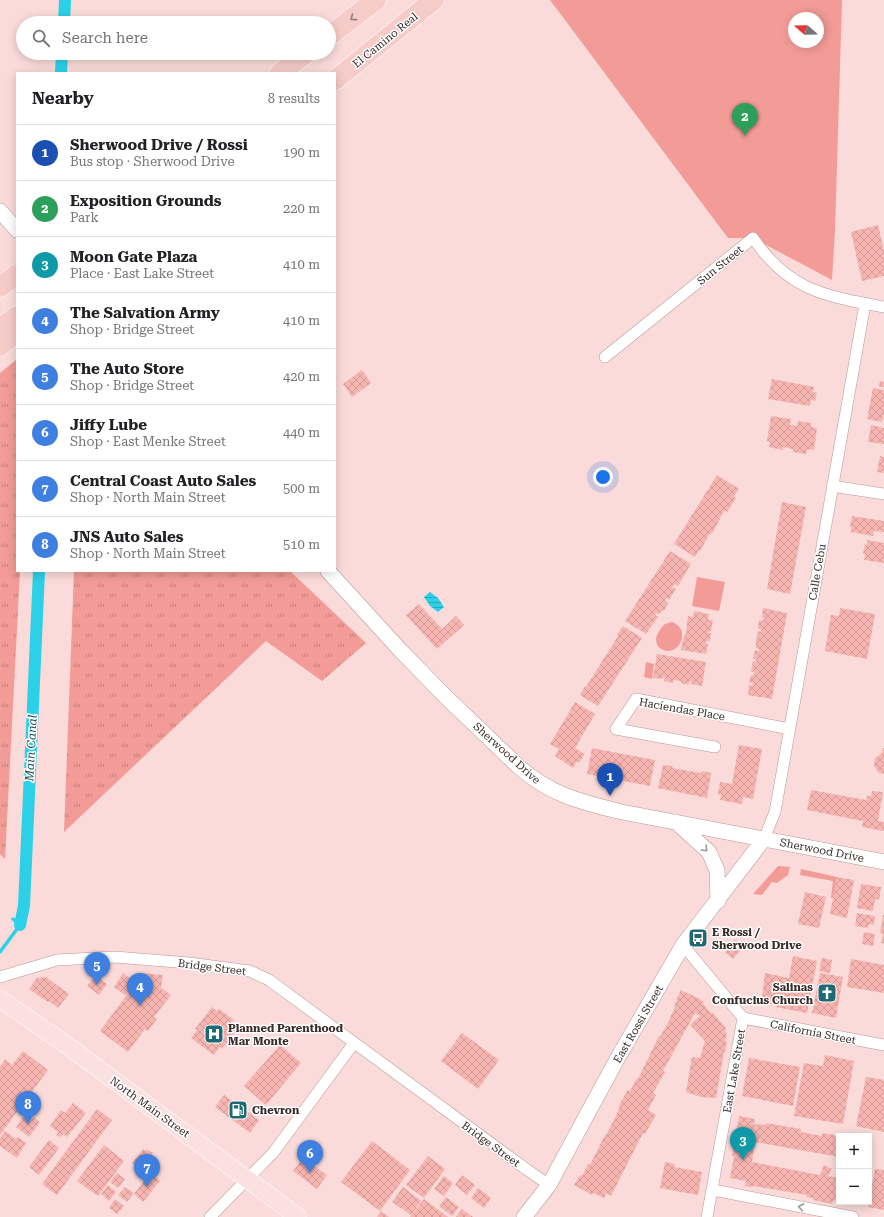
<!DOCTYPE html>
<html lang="en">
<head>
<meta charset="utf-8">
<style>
	:root { --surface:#fff; --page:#f6f6f6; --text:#202124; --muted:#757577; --line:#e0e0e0; --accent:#1f6974 }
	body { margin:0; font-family:"Roboto Serif",serif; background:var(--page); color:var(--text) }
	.controls { position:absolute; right:12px; bottom:12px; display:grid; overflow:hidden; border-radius:0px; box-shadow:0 2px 10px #0003 }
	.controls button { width:36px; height:36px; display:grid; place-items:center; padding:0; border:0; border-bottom:1px solid var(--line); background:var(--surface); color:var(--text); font:20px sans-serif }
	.compass { position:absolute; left:788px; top:12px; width:36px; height:36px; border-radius:50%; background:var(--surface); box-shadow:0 2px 10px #0003; rotate:290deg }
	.you { position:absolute; left:603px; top:477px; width:14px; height:14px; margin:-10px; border:3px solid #fff; border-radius:50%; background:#1a73e8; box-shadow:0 0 0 6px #1a73e833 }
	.badge { display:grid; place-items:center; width:26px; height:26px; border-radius:50%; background:var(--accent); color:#fff; font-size:13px; font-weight:700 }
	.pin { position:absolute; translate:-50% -33px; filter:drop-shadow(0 1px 2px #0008) }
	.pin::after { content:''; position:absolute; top:21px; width:14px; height:12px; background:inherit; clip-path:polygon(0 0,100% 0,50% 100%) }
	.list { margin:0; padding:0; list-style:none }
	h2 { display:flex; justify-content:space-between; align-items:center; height:52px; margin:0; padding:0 16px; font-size:17px }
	h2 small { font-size:13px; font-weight:400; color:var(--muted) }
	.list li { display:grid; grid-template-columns:26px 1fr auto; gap:12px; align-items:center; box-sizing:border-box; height:56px; padding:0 16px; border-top:1px solid var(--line) }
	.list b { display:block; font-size:15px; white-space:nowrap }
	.list p { margin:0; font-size:13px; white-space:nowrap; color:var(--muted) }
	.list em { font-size:13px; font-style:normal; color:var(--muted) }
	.icon { flex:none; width:22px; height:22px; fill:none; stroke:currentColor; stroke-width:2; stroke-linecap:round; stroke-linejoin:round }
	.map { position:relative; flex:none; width:884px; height:1217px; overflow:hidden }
	.search { position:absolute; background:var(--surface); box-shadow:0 2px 10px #0003; left:16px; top:16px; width:320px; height:44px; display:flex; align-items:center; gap:10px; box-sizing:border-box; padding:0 14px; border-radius:22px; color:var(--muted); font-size:15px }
	.panel { position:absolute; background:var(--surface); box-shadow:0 2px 10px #0003; left:16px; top:72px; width:320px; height:500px; border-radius:0px }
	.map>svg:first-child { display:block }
</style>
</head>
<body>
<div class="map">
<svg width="884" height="1217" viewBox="0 0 884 1217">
	<defs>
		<pattern id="grass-tufts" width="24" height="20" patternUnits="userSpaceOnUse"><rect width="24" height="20" fill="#f29b97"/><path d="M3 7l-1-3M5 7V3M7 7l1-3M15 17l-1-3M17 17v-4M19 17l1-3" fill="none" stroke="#c57f7b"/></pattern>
		<pattern id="water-rules" width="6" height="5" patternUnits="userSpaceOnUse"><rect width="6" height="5" fill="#2cd1e8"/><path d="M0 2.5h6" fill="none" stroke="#27aabc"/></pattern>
		<pattern id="building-cross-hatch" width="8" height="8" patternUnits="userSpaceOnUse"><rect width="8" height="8" fill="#f7b5b1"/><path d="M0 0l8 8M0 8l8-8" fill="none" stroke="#d49c98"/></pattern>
	</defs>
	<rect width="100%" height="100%" fill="#fadbd9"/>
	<!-- grass -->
	<path fill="url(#grass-tufts)" d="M17,359V571H20L5,859L0,854V373Z
		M74,571H290L366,643L322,681L266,641L64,832Z"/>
	<!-- green -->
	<path fill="#f29b97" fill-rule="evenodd" d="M550,0H842L835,231L832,280L753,238H728ZM794,18H818V42H794Z
		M697,577L725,582L719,611L692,606Z
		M672,622C679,625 683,629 682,637C678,663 639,649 665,624Z
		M646,662L654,664L652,679L644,677Z
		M778,866L790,867L788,875L777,883L772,882L762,895L753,894Z
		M801,869L837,877L833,898H831L833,881L800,875Z"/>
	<!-- water -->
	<path fill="url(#water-rules)" d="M430,592L438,598L444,607L438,612L430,606L424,597Z"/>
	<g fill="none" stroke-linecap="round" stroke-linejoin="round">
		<!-- stream -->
		<path stroke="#2cd1e8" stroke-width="3.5" d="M0,952L20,925L13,919"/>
		<!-- canal -->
		<path stroke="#2cd1e8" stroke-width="12" d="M64,23L65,0
			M61,73L62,53
			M20,925L24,906L39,571"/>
	</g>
	<!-- building -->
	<path fill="url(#building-cross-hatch)" d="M878,225L884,251V276L862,281L851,232Z
		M362,370L371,383L352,397L343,384Z
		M772,379L814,387L813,392L817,393L815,401L811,400L810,406L768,399Z
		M880,381L884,382V387H879Z
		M873,388L884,390V414L882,422L867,419Z
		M771,416L791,419L790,425L797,426L798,421L811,423V427L817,428L814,450L807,449L806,454L793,452V449L783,447V450L769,447L770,442L767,441Z
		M871,425L884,428V444L868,442Z
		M880,456L884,457V473L877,472Z
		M717,475L739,489L734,496L736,498L727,512L724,511L712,534L710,533L700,551L699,550L695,557L674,544Z
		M782,502L806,507L790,594L767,589Z
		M852,516L884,521V532L874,531L873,536L851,532V527H850Z
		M867,540L884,543V563L864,560L865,554H863L865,544L867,545Z
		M670,551L691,564L678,586L675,584L672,587L676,589L669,600L666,598L665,601L668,603L664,611L662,610L659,614L657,613L655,615L658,617L646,634L625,621Z
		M419,604L442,629L456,616L464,625L437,649L406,615Z
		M763,608L787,613L772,699L748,695L749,685L752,686L753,683L749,682L751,675H754V672L751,671L753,661L756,662V659H753L755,650L759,651V649L756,648V641L758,631L761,632V629H758L759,620L763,621L764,618H762Z
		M840,608L875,614L867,659L825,651L831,615L839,616Z
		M694,611L709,614L708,620H713L711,631H709L708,633H711L710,641H706V643L708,644L706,654L681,650L683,639L686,633L688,616L693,617Z
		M623,626L642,638L598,706L580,695L585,686L586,687L618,636L617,635Z
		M657,654L706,662L702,686L691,684L692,682L689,681V685L681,683V681L673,680V683L664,681L665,678L663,677L662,679L653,678Z
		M575,702L595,714L575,748L585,754L579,763L577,761L573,768L555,756L559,749L550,744Z
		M739,745L762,749L753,799L743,797L742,804L720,800L721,795L718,794L720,782L732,784Z
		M592,748L655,760L650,786L587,774Z
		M883,748H884V774L879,773L874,766L875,758L882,753Z
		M663,765L673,766L672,768L701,773L702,771L711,773L707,798L658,788Z
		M811,790L866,800L867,796H871L872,791L883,792L878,821L884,822V831L862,827L863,821L807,810Z
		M837,877L854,880L847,918L830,914Z
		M861,884L881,887L879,900L875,899L873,911L857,908Z
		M805,892L826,897L819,928L798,924Z
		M857,913L875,916L874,925L869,924L868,928L855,926Z
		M883,915H884V944L881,943L883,934L880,933Z
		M864,932L875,934L873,946L862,944Z
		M735,939L744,946L733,959L725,952Z
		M793,956L817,961L807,1013L776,1007L777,1005L765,1003L762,997L765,973L789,978Z
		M822,958L832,960L830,973L819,971Z
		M851,959L884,965V993L847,987Z
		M123,973L135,982L125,995L114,987Z
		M143,973L163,975L161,988L171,995L154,1017L157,1019L148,1031L145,1029L128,1052L100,1031Z
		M820,973L843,977L836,1018L812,1013Z
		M96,975L107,984L99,995L87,986Z
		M46,977L69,994L58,1008L49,1001L48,1002L29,989L37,978Z
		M681,990L700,999L704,1003L703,1004L711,1013L712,1012L726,1028L725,1031L727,1034L725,1041L727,1042L725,1052H724L716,1098L701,1097L686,1092L692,1057L700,1058L705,1041L690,1025L700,1016L695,1013L663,1071L665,1072L653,1093L656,1095L648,1110L656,1115L645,1134L643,1133L611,1196L606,1193L604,1198L593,1193L592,1195L574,1185L580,1175L582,1176L588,1164L590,1165L605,1135H606L615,1118L620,1106L619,1105L628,1090L630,1091L637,1078L638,1079L659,1036L660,1037L670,1019V1018L675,1007H674L677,1000H676Z
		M212,1007L217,1011L219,1009L234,1020L232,1022L239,1027L222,1049L220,1047L214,1055L191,1038L197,1030L195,1029Z
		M462,1033L499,1060L478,1089L441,1061Z
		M280,1045L301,1063L266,1105L244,1086Z
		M23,1051L48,1070L0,1135V1067L5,1059L12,1065Z
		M825,1055L854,1061L843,1124L794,1116L804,1063L823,1066Z
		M749,1058L800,1067L793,1106L742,1096Z
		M866,1077L884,1080V1132L856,1126Z
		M224,1095L259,1120L250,1133L215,1107Z
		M73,1103L86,1113L67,1137L63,1134L60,1137L56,1135L58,1132L50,1126L61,1110L65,1113Z
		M97,1109L112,1120L57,1195L42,1184Z
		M739,1116L755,1119L754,1124L758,1125V1124L766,1125V1123L801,1129V1132L822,1136V1133L839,1136V1157L755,1142L752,1162L820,1175L824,1165L832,1169L828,1176L839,1178V1202L833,1200L832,1204L813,1200V1198L807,1197V1195L753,1186V1187L745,1186L746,1181L730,1178L734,1156H732Z
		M23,1117L30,1122L34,1117L40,1122L29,1137L16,1127Z
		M5,1131L16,1139L18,1137L26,1143L17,1158L0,1146V1138Z
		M49,1140L59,1148L39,1175L29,1167Z
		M372,1141L410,1170L380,1211L341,1182Z
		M104,1145L124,1161L98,1196L77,1181Z
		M143,1149L146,1151L147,1149L153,1153L151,1155L154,1158L144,1171L132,1163Z
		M428,1156L445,1169L424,1198L406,1185Z
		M303,1158L327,1175L317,1189L293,1171Z
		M665,1162L675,1164L674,1167L702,1172L698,1195L660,1188Z
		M875,1169L884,1170V1210L868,1207Z
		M117,1173L125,1179L118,1188L110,1182Z
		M150,1173L160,1181L143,1202L134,1194Z
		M462,1175L475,1185L467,1195L455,1185Z
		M444,1176L453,1183L444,1196L434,1189Z
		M108,1185L116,1192L109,1201L101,1194Z
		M125,1187L134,1193L127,1202L118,1195Z
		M403,1187L421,1201L411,1215L392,1202Z
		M478,1188L491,1198L484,1208L471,1198Z
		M446,1197L459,1207L452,1216L439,1206Z
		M115,1199L124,1206L117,1214L109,1208Z
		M424,1199L448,1217H410Z
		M462,1209L473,1217H456Z
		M381,1211L389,1217H377Z"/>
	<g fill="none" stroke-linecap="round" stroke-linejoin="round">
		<!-- street casing -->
		<g stroke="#b49896" stroke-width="12">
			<path id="street" d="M605,357L753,238C789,291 825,296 884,307
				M832,486L884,494
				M715,747L616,729L636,699L790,729
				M764,839L775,812L865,304
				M683,945L743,1018L707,1217
				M0,977L57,960L115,957L189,963L250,971L269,980L526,1169L549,1185
				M743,1018L884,1045
				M713,1190L853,1217
				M210,1217L273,1153L354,1043"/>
		</g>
		<!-- secondary casing -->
		<g stroke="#b49896" stroke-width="16">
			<path id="secondary" d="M0,211L17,230
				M328,571L401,651L446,697L519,767C551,795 581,802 622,812L884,862
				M676,822L709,852L717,870L718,901
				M524,1217L549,1185L616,1061L683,945L764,839"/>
		</g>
		<!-- primary casing -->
		<g stroke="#fff" stroke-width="18">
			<path id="primary" d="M0,999L68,1046L298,1217"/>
		</g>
		<!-- highway casing -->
		<g stroke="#fff" stroke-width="21">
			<path id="highway" d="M329,36L376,0
				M280,73L307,53
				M335,80L434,0
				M0,287L17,274
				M0,328L17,316
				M0,346L17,332"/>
		</g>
		<!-- street -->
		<use href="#street" stroke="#fff" stroke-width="11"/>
		<!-- secondary -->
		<use href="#secondary" stroke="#fff" stroke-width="15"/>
		<!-- primary -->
		<use href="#primary" stroke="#fae0de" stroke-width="17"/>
		<!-- highway -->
		<use href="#highway" stroke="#f6cbc8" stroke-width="20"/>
	</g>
	<!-- one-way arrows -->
	<defs><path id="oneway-chevron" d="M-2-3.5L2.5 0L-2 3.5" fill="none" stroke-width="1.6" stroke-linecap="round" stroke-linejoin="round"/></defs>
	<use stroke="#977c7a" href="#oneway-chevron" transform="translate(353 18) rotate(143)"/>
	<g stroke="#9c9695">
		<use href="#oneway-chevron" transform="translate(705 849) rotate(45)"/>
		<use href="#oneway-chevron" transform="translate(801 1207) rotate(-169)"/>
	</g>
	<!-- icons -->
	<defs>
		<g id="bus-square" transform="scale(1)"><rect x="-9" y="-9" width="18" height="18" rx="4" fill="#1f6974" stroke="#fff"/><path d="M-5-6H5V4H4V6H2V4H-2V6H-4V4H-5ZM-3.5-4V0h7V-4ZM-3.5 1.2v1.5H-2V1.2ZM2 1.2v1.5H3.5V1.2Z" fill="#fff"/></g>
		<g id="church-square" transform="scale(1)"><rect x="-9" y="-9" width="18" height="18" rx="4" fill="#1f6974" stroke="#fff"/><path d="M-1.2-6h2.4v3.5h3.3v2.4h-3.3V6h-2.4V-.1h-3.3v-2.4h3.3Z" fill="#fff"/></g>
		<g id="hospital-square" transform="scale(1)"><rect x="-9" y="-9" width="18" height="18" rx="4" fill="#1f6974" stroke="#fff"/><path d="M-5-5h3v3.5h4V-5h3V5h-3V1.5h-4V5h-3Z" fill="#fff"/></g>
		<g id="fuel-square" transform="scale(1)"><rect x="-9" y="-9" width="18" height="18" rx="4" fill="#1f6974" stroke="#fff"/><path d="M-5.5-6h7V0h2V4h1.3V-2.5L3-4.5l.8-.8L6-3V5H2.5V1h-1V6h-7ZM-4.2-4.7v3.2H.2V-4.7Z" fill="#fff"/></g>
	</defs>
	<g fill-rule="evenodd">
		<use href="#bus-square" x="698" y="938"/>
		<use href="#church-square" x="827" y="993"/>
		<use href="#hospital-square" x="214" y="1034"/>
		<use href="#fuel-square" x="238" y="1110"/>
	</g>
	<g text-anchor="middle" stroke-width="3" stroke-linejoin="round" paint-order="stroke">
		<!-- street labels -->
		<g font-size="11" fill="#382c2b" stroke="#fff">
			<text transform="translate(385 40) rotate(-39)" y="4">El Camino Real</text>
			<text transform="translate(720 265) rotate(-39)" y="4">Sun Street</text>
			<text transform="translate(817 572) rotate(-80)" y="4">Calle Cebu</text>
			<text transform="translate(682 709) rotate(10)" y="4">Haciendas Place</text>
			<text transform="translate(507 753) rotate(42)" y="4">Sherwood Drive</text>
			<text transform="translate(822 850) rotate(11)" y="4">Sherwood Drive</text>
			<text transform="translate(212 967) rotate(7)" y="4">Bridge Street</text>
			<text transform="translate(638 1024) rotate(-60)" y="4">East Rossi Street</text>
			<text transform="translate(813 1032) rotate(11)" y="4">California Street</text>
			<text transform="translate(734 1071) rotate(-80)" y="4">East Lake Street</text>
			<text transform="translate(150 1107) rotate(36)" y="4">North Main Street</text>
			<text transform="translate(491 1144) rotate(36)" y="4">Bridge Street</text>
		</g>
		<!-- poi labels -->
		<g font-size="11" font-weight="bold" fill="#382c2b" stroke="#fff" text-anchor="start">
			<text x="712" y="936">E Rossi /<tspan x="712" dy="13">Sherwood Drive</tspan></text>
			<text x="813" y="991" text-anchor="end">Salinas<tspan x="813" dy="13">Confucius Church</tspan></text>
			<text x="228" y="1032">Planned Parenthood<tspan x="228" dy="13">Mar Monte</tspan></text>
			<text x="252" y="1114">Chevron</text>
		</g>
		<!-- water labels -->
		<g font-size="12" font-style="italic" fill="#0d5059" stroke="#fff">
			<text transform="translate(31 748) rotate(-87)" y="4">Main Canal</text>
		</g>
	</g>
</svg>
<div class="controls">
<button>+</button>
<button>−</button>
</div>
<svg class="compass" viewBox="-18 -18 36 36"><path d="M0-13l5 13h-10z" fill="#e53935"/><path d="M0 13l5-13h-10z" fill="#757577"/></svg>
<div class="you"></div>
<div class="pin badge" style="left:610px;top:796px;background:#1a4fb4">1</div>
<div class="pin badge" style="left:745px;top:136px;background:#2e9e5b">2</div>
<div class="pin badge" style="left:743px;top:1160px;background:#0f9aa8">3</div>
<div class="pin badge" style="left:140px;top:1006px;background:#3f7fe0">4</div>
<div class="pin badge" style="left:97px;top:985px;background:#3f7fe0">5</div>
<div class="pin badge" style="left:310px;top:1173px;background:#3f7fe0">6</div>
<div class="pin badge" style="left:147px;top:1187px;background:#3f7fe0">7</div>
<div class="pin badge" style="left:28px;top:1124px;background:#3f7fe0">8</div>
<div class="search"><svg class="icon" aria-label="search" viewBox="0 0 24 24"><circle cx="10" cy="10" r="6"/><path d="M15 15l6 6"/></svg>Search here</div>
<section class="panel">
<h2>Nearby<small>8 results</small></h2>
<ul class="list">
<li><span class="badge" style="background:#1a4fb4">1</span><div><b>Sherwood Drive / Rossi</b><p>Bus stop · Sherwood Drive</p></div><em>190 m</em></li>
<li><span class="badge" style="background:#2e9e5b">2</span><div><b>Exposition Grounds</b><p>Park</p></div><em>220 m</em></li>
<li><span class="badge" style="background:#0f9aa8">3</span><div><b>Moon Gate Plaza</b><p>Place · East Lake Street</p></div><em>410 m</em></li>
<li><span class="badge" style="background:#3f7fe0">4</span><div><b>The Salvation Army</b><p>Shop · Bridge Street</p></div><em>410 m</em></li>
<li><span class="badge" style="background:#3f7fe0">5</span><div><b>The Auto Store</b><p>Shop · Bridge Street</p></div><em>420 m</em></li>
<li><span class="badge" style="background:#3f7fe0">6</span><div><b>Jiffy Lube</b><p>Shop · East Menke Street</p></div><em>440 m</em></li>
<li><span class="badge" style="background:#3f7fe0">7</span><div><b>Central Coast Auto Sales</b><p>Shop · North Main Street</p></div><em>500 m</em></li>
<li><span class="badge" style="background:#3f7fe0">8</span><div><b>JNS Auto Sales</b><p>Shop · North Main Street</p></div><em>510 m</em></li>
</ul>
</section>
</div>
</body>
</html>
